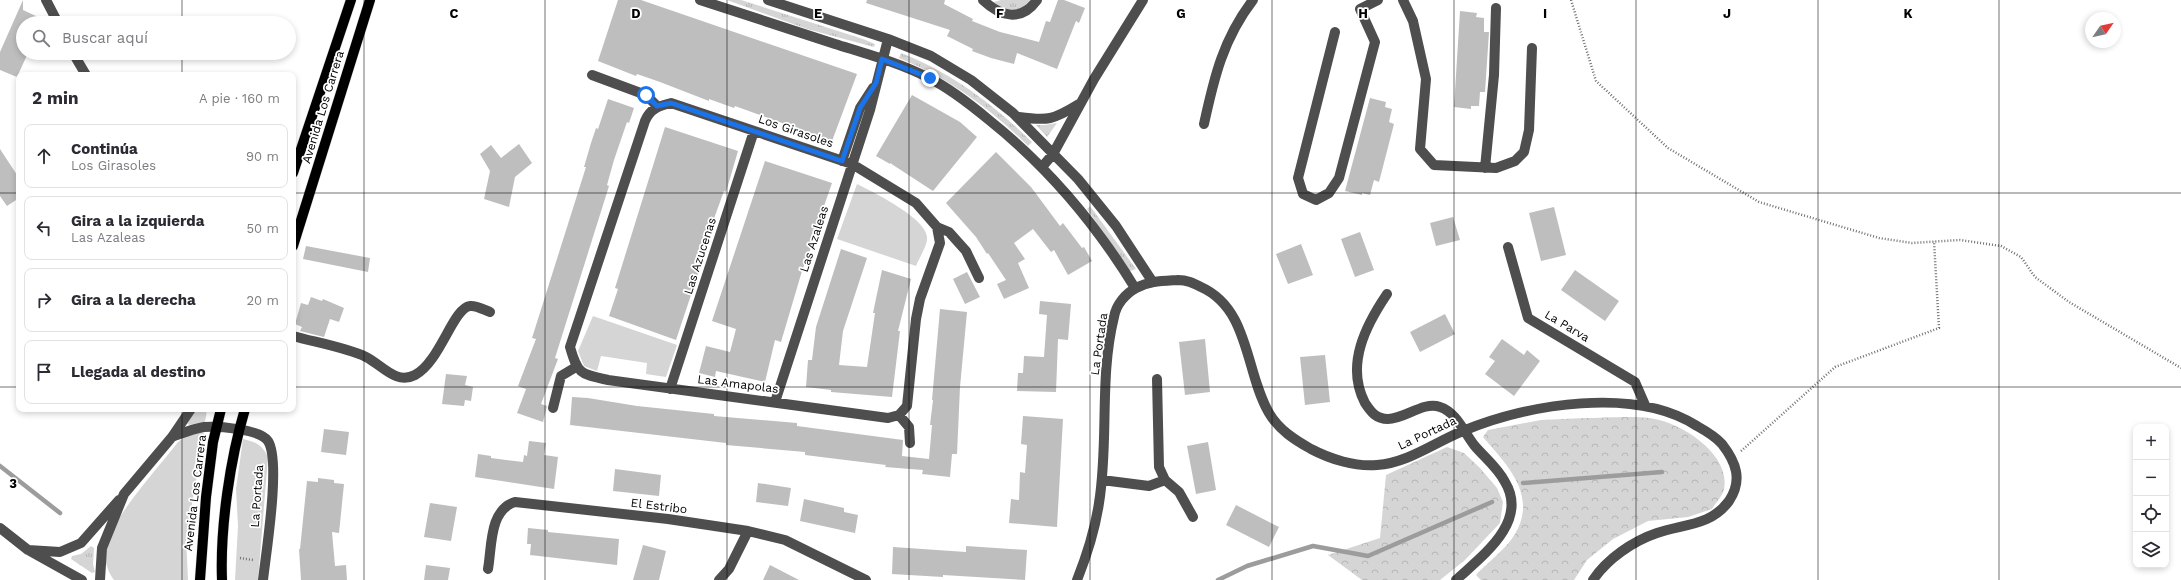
<!DOCTYPE html>
<html lang="es">
<head>
<meta charset="utf-8">
<style>
	:root { --surface:#fff; --page:#f2f2f3; --text:#2b2b33; --muted:#7c7c81; --line:#e1e1e2 }
	body { margin:0; font-family:"Work Sans",sans-serif; background:var(--page); color:var(--text) }
	.controls { position:absolute; right:12px; bottom:12px; display:grid; overflow:hidden; border-radius:8px; box-shadow:0 2px 6px #0003 }
	.controls button { width:36px; height:36px; display:grid; place-items:center; padding:0; border:0; border-bottom:1px solid var(--line); background:var(--surface); color:var(--text); font:20px sans-serif }
	.compass { position:absolute; left:2085px; top:12px; width:36px; height:36px; border-radius:50%; background:var(--surface); box-shadow:0 2px 6px #0003; rotate:56deg }
	.stop { position:absolute; width:12px; height:12px; margin:-9px; border:3px solid #1a73e8; border-radius:50%; background:#fff }
	.stop.end { background:#1a73e8; border-color:#fff; box-shadow:0 1px 4px #0008 }
	.list { margin:0; padding:0; list-style:none }
	h2 { display:flex; justify-content:space-between; align-items:center; height:52px; margin:0; padding:0 16px; font-size:17px }
	h2 small { font-size:13px; font-weight:400; color:var(--muted) }
	.list li { display:grid; grid-template-columns:26px 1fr auto; gap:12px; align-items:center; box-sizing:border-box; height:64px; margin:0 8px 8px; padding:0 8px; border:1px solid var(--line); border-radius:8px }
	.list b { display:block; font-size:15px; white-space:nowrap }
	.list p { margin:0; font-size:13px; white-space:nowrap; color:var(--muted) }
	.list em { font-size:13px; font-style:normal; color:var(--muted) }
	.icon { flex:none; width:22px; height:22px; fill:none; stroke:currentColor; stroke-width:2; stroke-linecap:round; stroke-linejoin:round }
	.map { position:relative; flex:none; width:2181px; height:580px; overflow:hidden }
	.search { position:absolute; background:var(--surface); box-shadow:0 2px 6px #0003; left:16px; top:16px; width:280px; height:44px; display:flex; align-items:center; gap:10px; box-sizing:border-box; padding:0 14px; border-radius:22px; color:var(--muted); font-size:15px }
	.panel { position:absolute; background:var(--surface); box-shadow:0 2px 6px #0003; left:16px; top:72px; width:280px; height:340px; border-radius:8px }
	.map>svg:first-child { display:block }
</style>
</head>
<body>
<div class="map">
<svg width="2181" height="580" viewBox="0 0 2181 580">
	<defs>
		<pattern id="grass-tufts" width="24" height="20" patternUnits="userSpaceOnUse"><rect width="24" height="20" fill="#d5d5d5"/><path d="M3 7l-1-3M5 7V3M7 7l1-3M15 17l-1-3M17 17v-4M19 17l1-3" fill="none" stroke="#b5b5b5"/></pattern>
		<pattern id="forest-crowns" width="20" height="18" patternUnits="userSpaceOnUse"><rect width="20" height="18" fill="#d5d5d5"/><path d="M2 6a3 3 0 1 1 6 0M12 15a3 3 0 1 1 6 0" fill="none" stroke="#b5b5b5"/></pattern>
	</defs>
	<rect width="100%" height="100%" fill="#fff"/>
	<!-- grass -->
	<path fill="url(#grass-tufts)" d="M727,0H741L863,39L875,44L874,47L807,29Z
		M1001,0H1030C1017,16 1007,11 990,3Z
		M901,53C952,73 993,104 1032,142L1028,146C990,108 949,78 899,58Z
		M1057,123L1047,137L1036,125H1045Z
		M1090,206L1136,269L1130,271L1087,209Z
		M197,409H207L205,422L189,425L187,423Z
		M91,546L94,548L93,564L95,572L92,573L71,559L72,556L81,554Z"/>
	<!-- forest -->
	<path fill="url(#forest-crowns)" d="M1585,418C1604,418 1638,415 1655,419C1683,424 1731,455 1724,489C1723,495 1715,504 1712,509L1688,517L1648,521L1613,539L1587,560L1574,580H1481L1476,575C1487,563 1507,548 1515,534C1538,495 1507,465 1483,437L1488,430L1541,420Z
		M1447,447L1464,453L1480,468L1497,488L1503,502L1500,523L1465,560L1440,580H1362L1328,555L1380,538L1386,475Z"/>
	<!-- green -->
	<path fill="#d5d5d5" d="M857,184C873,192 926,218 927,237C928,245 919,258 916,266L837,239Z
		M593,316L677,345L666,377L646,374L647,363L601,356L597,371L584,366L578,351Z
		M197,431L205,434V445L197,476L186,537L188,580H114C107,571 103,557 106,545C114,516 158,468 178,442L190,433Z
		M243,439C256,442 262,445 268,457L258,580H235L238,526L236,489Z"/>
	<g fill="none" stroke-linecap="round" stroke-linejoin="round">
		<!-- stream -->
		<path stroke="#9c9c9c" stroke-width="4.5" d="M0,466L60,513
			M1523,483L1662,472
			M1218,580L1247,566L1313,546L1368,556L1492,502"/>
	</g>
	<!-- building -->
	<path fill="#bebebe" d="M23,0V10L51,23H23V53H28L17,77L0,70V52Z
		M618,0H641L857,74L832,141L735,106L734,108L709,99V101L660,82L637,74L636,76L598,61Z
		M867,0H945L944,4L973,19L972,21L1000,32L1039,42L1046,21L1050,22L1058,0H1064L1085,8L1079,23L1076,21L1057,69L1017,53L1014,64L991,58L972,51L973,49L947,36L950,30L866,3Z
		M1460,11L1477,13L1476,17L1484,18V32H1489L1485,92H1480L1479,106H1471V109L1454,107Z
		M912,95L960,122L977,137L933,191L890,163V164L876,156Z
		M1370,98L1386,102L1385,107L1392,109L1389,122L1394,124L1379,182L1374,180L1370,195L1362,193V195L1345,191Z
		M608,99L634,108L629,123L627,122L614,160L607,185L609,186L555,358L558,359L541,404L547,406L543,422L517,413L526,389L518,386L536,339L532,338L586,167H584L591,143L596,128L598,129Z
		M665,127L738,151L726,192L724,191L712,224L705,247H707L676,340L609,316L618,289L615,288Z
		M519,144L532,163L515,177L509,207L484,199L490,171L480,154L491,145L501,158Z
		M0,149L19,178V198L7,206L0,196Z
		M996,152L1031,187L1060,226L1063,223L1082,248L1084,247L1092,261L1068,275L1054,250L1051,252L1033,229L1014,243L1025,259L1018,263L1029,288L1004,299L997,284L1006,280L988,253L987,254L976,237L946,203Z
		M765,161L832,183L816,229L818,230L802,271L781,342L775,340L765,382L716,371L715,377L699,373L706,346L730,352L736,329L712,321Z
		M1554,207L1566,255L1541,261L1529,213Z
		M1453,217L1460,240L1436,246L1430,223Z
		M1360,232L1374,270L1355,277L1341,239Z
		M1301,244L1313,275L1288,284L1276,254Z
		M306,246L370,258L368,272L303,259Z
		M841,249L867,258L843,331L839,365L867,367L875,313H873L882,270L911,279L898,331H900L892,397L831,392V390L806,387L808,360H812L816,327Z
		M1575,270L1619,301L1605,321L1561,290Z
		M967,272L980,297L965,304L953,279Z
		M311,297L322,301L323,299L344,308L339,322L330,319L324,337L300,331L302,327L295,324L301,303L308,305Z
		M1040,301L1071,304L1068,340L1058,339L1056,392L1017,391L1018,373H1023L1024,356L1044,357L1047,315L1039,314Z
		M940,309L967,312L960,387L957,454H952L950,477L922,474L923,470L885,467L886,465L805,455V452L726,445V443L570,425L572,397L588,398L637,406L714,414V416L797,423V426L903,440L902,456L929,459L932,425H930L933,400H932Z
		M1445,314L1455,334L1420,352L1410,332Z
		M1205,339L1210,392L1185,395L1179,342Z
		M1502,339L1524,355L1527,350L1540,361L1514,396L1485,374L1495,361L1489,357Z
		M1325,355L1330,402L1305,405L1300,357Z
		M446,374L467,376L465,385L473,387L471,401L465,400L464,406L442,404Z
		M1023,416L1063,419L1057,527L1009,523L1011,499L1019,500L1020,472L1025,473L1027,445L1021,444Z
		M324,429L349,432L346,455L321,452Z
		M529,441L546,443L544,455L558,457L554,489L475,477L478,454L491,456V458L523,462L524,455L527,456Z
		M1208,442L1216,490L1196,494L1187,446Z
		M615,469L661,475L659,496L613,491Z
		M318,478L334,480V483L344,484L339,533L332,532L335,566L346,565L347,580H301L299,549H300L307,481L318,482Z
		M758,483L791,488L788,506L756,502Z
		M804,499L844,508V512L858,515L855,533L800,521Z
		M430,503L457,507L451,541L424,537Z
		M1236,505L1279,527L1269,547L1226,525Z
		M528,528L548,530V532L619,539L617,565L530,555L531,544H527Z
		M643,545L666,551L659,580H633Z
		M966,546L1027,550L1025,580L943,575V577L892,574L893,547L966,552Z
		M426,565L450,568L448,580H424Z
		M770,565L799,580H763Z"/>
	<g fill="none" stroke-linecap="round" stroke-linejoin="round">
		<!-- major casing -->
		<g stroke="#dbdbdb" stroke-width="11">
			<path id="major" d="M293,173L351,0
				M293,246L370,0
				M200,580L206,497L213,442L221,409
				M222,580C220,528 230,459 245,409"/>
		</g>
		<!-- path -->
		<path stroke="#707070" stroke-width="2.5" stroke-dasharray="1 2" stroke-linecap="butt" d="M1571,0L1596,81L1668,148L1759,202L1879,238L1912,243L1960,240L2001,246L2021,257L2035,277L2069,302L2181,368
			M1741,451L1835,367L1939,328L1934,241
			M240,558L253,560"/>
		<!-- minor -->
		<path stroke="#4e4e4e" stroke-width="10" d="M46,0L58,23
			M700,0C745,15 790,29 835,44C867,54 900,63 929,78C951,89 971,105 989,120C1048,167 1096,224 1135,288
			M768,0L888,39L931,56L971,80L1013,113L1078,179L1116,226L1152,281
			M983,0C1001,17 1021,22 1037,0
			M1403,0L1413,21L1426,79L1420,149L1434,165L1496,168L1515,161L1524,152L1529,130L1532,48
			M1335,32L1298,178L1303,194L1316,200L1329,193L1339,178L1375,42L1360,9L1378,0
			M73,53L86,75
			M592,75L646,95L657,106
			M1019,117C1048,121 1053,120 1079,104
			M1204,124C1214,78 1223,39 1253,0
			M842,161L860,108L873,88
			M1042,167L1053,154L1094,79L1143,0
			M1485,168L1494,75L1496,8
			M937,227L940,243L920,299L916,319L907,406L899,415L888,418L608,380C581,374 578,375 570,347L645,121C650,109 658,106 671,103L852,164L916,203L937,227L949,232L966,251L979,278
			M1508,247L1528,318L1635,382L1645,405
			M1387,294C1366,325 1345,365 1365,403C1371,412 1376,419 1388,419C1405,419 1423,401 1440,407C1456,412 1464,432 1474,445C1484,457 1498,468 1505,482C1529,522 1482,556 1456,580
			M293,336C314,342 348,348 366,357C382,365 396,385 415,375C440,362 453,308 470,306C476,305 484,310 490,312
			M1157,379L1159,467L1165,480L1179,492L1193,517
			M670,389L754,131
			M775,402L870,110L888,39
			M553,408L561,376L576,367
			M899,415L909,427L910,443
			M172,437C183,433 192,429 204,427C217,426 260,429 268,441C281,461 266,553 263,580
			M1102,480L1149,486L1165,480
			M0,528L28,550L82,580
			M28,550L60,552L81,543L119,500
			M488,569C492,547 489,510 515,502L668,519L748,531L785,540L866,580
			M100,580L102,548L124,494L172,437L191,409
			M719,580L729,569L748,531
			M1077,580C1087,555 1095,530 1099,503C1109,442 1099,377 1114,317C1116,305 1125,294 1136,288C1149,281 1162,281 1178,280C1187,280 1193,283 1201,287C1250,309 1245,372 1269,413C1279,430 1295,440 1311,449C1330,459 1355,467 1377,465C1408,463 1435,442 1463,431C1528,404 1635,386 1697,426C1706,431 1715,436 1722,444C1736,462 1743,480 1729,501C1711,526 1683,524 1657,533C1633,541 1607,559 1593,580"/>
		<!-- major -->
		<use href="#major" stroke="#000" stroke-width="10"/>
	</g>
	<g fill="none" stroke-linecap="round" stroke-linejoin="round">
		<!-- route -->
		<path stroke="#1a73e8" stroke-width="5" d="M646,95L657,106L671,103L842,161L860,108L876,83L882,59L930,78"/>
	</g>
	<!-- grid -->
	<path fill="none" stroke="#000" stroke-width="1" stroke-opacity="0.55" d="M182,0V23M364,0V580M545,0V580M727,0V580M909,0V580M1090,0V580M1272,0V580M1454,0V580M1636,0V580M1818,0V580M1999,0V580M182,53V75M0,193H19M293,193H2181M0,387H19M293,387H2181M182,409V580"/>
	<g text-anchor="middle" stroke-width="3.5" stroke-linejoin="round" paint-order="stroke">
		<!-- street labels -->
		<g font-size="12" fill="#000" stroke="#fff">
			<text transform="translate(323 107) rotate(-73)" y="4">Avenida Los Carrera</text>
			<text transform="translate(796 131) rotate(19)" y="4">Los Girasoles</text>
			<text transform="translate(814 239) rotate(-72)" y="4">Las Azaleas</text>
			<text transform="translate(700 256) rotate(-72)" y="4">Las Azucenas</text>
			<text transform="translate(1567 326) rotate(31)" y="4">La Parva</text>
			<text transform="translate(1099 344) rotate(-82)" y="4">La Portada</text>
			<text transform="translate(738 384) rotate(7)" y="4">Las Amapolas</text>
			<text transform="translate(1427 433) rotate(-25)" y="4">La Portada</text>
			<text transform="translate(195 493) rotate(-83)" y="4">Avenida Los Carrera</text>
			<text transform="translate(257 496) rotate(-86)" y="4">La Portada</text>
			<text transform="translate(659 506) rotate(7)" y="4">El Estribo</text>
		</g>
	</g>
	<g font-size="13" text-anchor="middle" font-weight="bold" fill="#000" stroke="#fff" stroke-width="3.5" stroke-linejoin="round" paint-order="stroke">
		<text x="454" y="18">C</text>
		<text x="636" y="18">D</text>
		<text x="818" y="18">E</text>
		<text x="1000" y="18">F</text>
		<text x="1181" y="18">G</text>
		<text x="1363" y="18">H</text>
		<text x="1545" y="18">I</text>
		<text x="1727" y="18">J</text>
		<text x="1908" y="18">K</text>
		<text x="13" y="488">3</text>
	</g>
</svg>
<div class="controls">
<button>+</button>
<button>−</button>
<button><svg class="icon" aria-label="locate" viewBox="0 0 24 24"><circle cx="12" cy="12" r="6"/><path d="M12 2v4M12 18v4M2 12h4M18 12h4"/></svg></button>
<button><svg class="icon" aria-label="layers" viewBox="0 0 24 24"><path d="M12 4l9 5-9 5-9-5zM3 14l9 5 9-5"/></svg></button>
</div>
<svg class="compass" viewBox="-18 -18 36 36"><path d="M0-13l5 13h-10z" fill="#e53935"/><path d="M0 13l5-13h-10z" fill="#7c7c81"/></svg>
<div class="stop" style="left:646px;top:95px"></div>
<div class="stop end" style="left:930px;top:78px"></div>
<div class="search"><svg class="icon" aria-label="search" viewBox="0 0 24 24"><circle cx="10" cy="10" r="6"/><path d="M15 15l6 6"/></svg>Buscar aquí</div>
<section class="panel">
<h2>2 min<small>A pie · 160 m</small></h2>
<ul class="list">
<li><svg class="icon" aria-label="ahead" viewBox="0 0 24 24"><path d="M12 20V5M6 11l6-6 6 6"/></svg><div><b>Continúa</b><p>Los Girasoles</p></div><em>90 m</em></li>
<li><svg class="icon" aria-label="left" viewBox="0 0 24 24"><path d="M17 20v-9H6M10 6l-5 5 5 5"/></svg><div><b>Gira a la izquierda</b><p>Las Azaleas</p></div><em>50 m</em></li>
<li><svg class="icon" aria-label="right" viewBox="0 0 24 24"><path d="M7 20v-9h11M14 6l5 5-5 5"/></svg><div><b>Gira a la derecha</b></div><em>20 m</em></li>
<li><svg class="icon" aria-label="arrive" viewBox="0 0 24 24"><path d="M6 21V4h12l-3 4 3 4H6"/></svg><div><b>Llegada al destino</b></div></li>
</ul>
</section>
</div>
</body>
</html>
